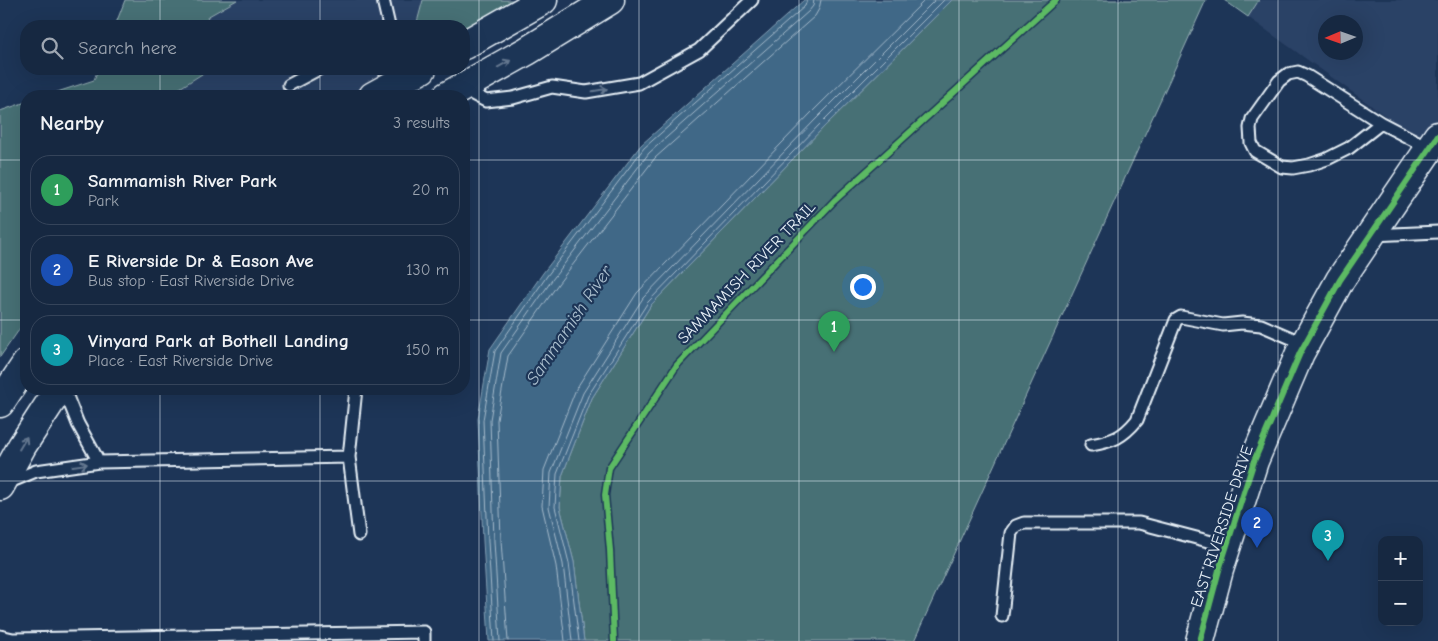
<!DOCTYPE html>
<html lang="en">
<head>
<meta charset="utf-8">
<style>
	:root { --surface:#162841; --page:#23344c; --text:#f1f3f6; --muted:#9ea6b1; --line:#35445a; --accent:#1a73e8 }
	body { margin:0; font-family:"Comic Neue",sans-serif; background:var(--page); color:var(--text) }
	.controls { position:absolute; right:15px; bottom:15px; display:grid; overflow:hidden; border-radius:10px; box-shadow:0 5px 20px #0002 }
	.controls button { width:45px; height:45px; display:grid; place-items:center; padding:0; border:0; border-bottom:1px solid var(--line); background:var(--surface); color:var(--text); font:25px sans-serif }
	.compass { position:absolute; left:1318px; top:15px; width:45px; height:45px; border-radius:50%; background:var(--surface); box-shadow:0 5px 20px #0002; rotate:268deg }
	.you { position:absolute; left:862px; top:286px; width:18px; height:18px; margin:-12px; border:4px solid #fff; border-radius:50%; background:#1a73e8; box-shadow:0 0 0 8px #1a73e833 }
	.badge { display:grid; place-items:center; width:32px; height:32px; border-radius:50%; background:var(--accent); color:#fff; font-size:16px; font-weight:700 }
	.pin { position:absolute; translate:-50% -41px; filter:drop-shadow(0 1px 2px #0008) }
	.pin::after { content:''; position:absolute; top:26px; width:18px; height:15px; background:inherit; clip-path:polygon(0 0,100% 0,50% 100%) }
	.list { margin:0; padding:0; list-style:none }
	h2 { display:flex; justify-content:space-between; align-items:center; height:65px; margin:0; padding:0 20px; font-size:21px }
	h2 small { font-size:16px; font-weight:400; color:var(--muted) }
	.list li { display:grid; grid-template-columns:32px 1fr auto; gap:15px; align-items:center; box-sizing:border-box; height:70px; margin:0 10px 10px; padding:0 10px; border:1px solid var(--line); border-radius:20px }
	.list b { display:block; font-size:19px; white-space:nowrap }
	.list p { margin:0; font-size:16px; white-space:nowrap; color:var(--muted) }
	.list em { font-size:16px; font-style:normal; color:var(--muted) }
	.icon { flex:none; width:28px; height:28px; fill:none; stroke:currentColor; stroke-width:2; stroke-linecap:round; stroke-linejoin:round }
	.map { position:relative; flex:none; width:1438px; height:641px; overflow:hidden }
	.search { position:absolute; background:var(--surface); box-shadow:0 5px 20px #0002; left:20px; top:20px; width:450px; height:55px; display:flex; align-items:center; gap:12px; box-sizing:border-box; padding:0 18px; border-radius:20px; color:var(--muted); font-size:19px }
	.panel { position:absolute; background:var(--surface); box-shadow:0 5px 20px #0002; left:20px; top:90px; width:450px; height:305px; border-radius:20px }
	.map>svg:first-child { display:block }
</style>
</head>
<body>
<div class="map">
<svg width="1438" height="641" viewBox="0 0 1438 641">
	<rect width="100%" height="100%" fill="#1d3557"/>
	<filter id="ink" filterUnits="userSpaceOnUse"><feTurbulence type="fractalNoise" baseFrequency=".02" numOctaves="2"/><feDisplacementMap in="SourceGraphic" scale="10" xChannelSelector="R" yChannelSelector="G"/><feConvolveMatrix kernelMatrix="1 2 1 2 8 2 1 2 1" color-interpolation-filters="sRGB"/></filter>
	<g filter="url(#ink)">
		<!-- built -->
		<path fill="#2c4266" fill-rule="evenodd" d="M237,0H423L416,26H212L207,17Z
			M1259,0H1438V136L1430,148L1248,17ZM1326,22H1356V52H1326Z
			M210,69H404L373,96H167Z"/>
		<!-- green -->
		<path fill="#477075" stroke="#98b0b6" d="M125,0H237L207,17L212,26H115Z
			M423,0H543L464,45V26H416Z
			M952,0H1206L914,641H584L574,562L560,507L562,476L592,398L651,305L824,127Z
			M1224,0H1259L1248,17Z
			M98,69H210L167,96H45L94,80Z
			M26,102V320L0,357V111Z"/>
		<!-- water -->
		<path fill="#406887" stroke="#839fb4" d="M804,0H952L824,127L651,305L592,398L562,476L560,507L574,562L584,641H489L483,541L478,419L490,349L543,273L641,145Z"/>
		<g fill="none" stroke-linecap="round" stroke-linejoin="round">
			<!-- shore -->
			<path stroke="#a5bacb" stroke-width="1" d="M494,641L488,541L483,420L495,351L547,276L644,148L805,6L807,0
				M500,641L494,541L490,420L501,353L552,280L649,153L809,11L813,6L814,0
				M508,641L501,540L497,420L508,356L558,284L655,158L815,16L819,9L821,0
				M565,641L556,566L542,506L544,470L576,389L637,293L811,113L925,0
				M572,641L563,564L549,507L551,473L583,393L643,298L816,119L935,0
				M579,641L569,563L555,507L557,474L588,396L648,302L821,123L944,0"/>
			<!-- service casing -->
			<g stroke="#e8f1f8" stroke-width="15">
				<path id="service" d="M383,0L389,26
					M289,85L319,69
					M463,89L486,101L513,98L552,87L586,92L639,83L699,50L752,0
					M1381,123L1349,148L1327,159L1309,165L1293,168L1282,167L1255,151L1251,143L1250,128L1252,119L1279,81L1288,74L1298,72L1307,76L1381,123L1429,148
					M1372,235L1438,232
					M64,389L78,424L99,462
					M356,389L349,457L359,535
					M1091,445C1113,441 1122,438 1137,420L1176,320L1181,317L1223,325L1242,323L1261,325L1305,344
					M7,483L36,471L99,462L349,457
					M1002,616L1011,533L1016,526L1024,523H1139L1227,546
					M0,636L13,639L424,632V641"/>
			</g>
			<!-- secondary casing -->
			<g stroke="#e8f1f8" stroke-width="31">
				<path id="secondary" d="M1200,641L1219,570L1254,461L1300,353L1340,280L1438,136"/>
			</g>
			<!-- primary casing -->
			<g stroke="#e8f1f8" stroke-width="31">
				<path id="primary" d="M464,45L543,0
					M373,96L422,69
					M447,96L527,51L610,0
					M0,403L26,364
					M0,486L22,446L59,389"/>
			</g>
			<!-- service -->
			<use href="#service" stroke="#1d3557" stroke-width="11"/>
			<!-- secondary -->
			<use href="#secondary" stroke="#1d3557" stroke-width="28"/>
			<!-- primary -->
			<use href="#primary" stroke="#1d3557" stroke-width="28"/>
			<!-- cycleway casing -->
			<g stroke="#1d3557" stroke-width="9">
				<path id="cycleway" d="M614,641L610,550L605,495L609,468L677,365L834,201L1056,0
					M1200,641L1219,570L1254,461L1300,353L1340,280L1438,136"/>
			</g>
			<!-- cycleway -->
			<use href="#cycleway" stroke="#5cba63" stroke-width="6"/>
		</g>
		<!-- one-way arrows -->
		<defs><path id="oneway-shaft" d="M-6 0H5M1.5-3L5.5 0L1.5 3" fill="none" stroke-width="1.6" stroke-linecap="round" stroke-linejoin="round" transform="scale(1.25)"/></defs>
		<g stroke="#64778f">
			<use href="#oneway-shaft" transform="translate(504 64) rotate(-29)"/>
			<use href="#oneway-shaft" transform="translate(600 90) rotate(-10)"/>
			<use href="#oneway-shaft" transform="translate(23 443) rotate(-59)"/>
			<use href="#oneway-shaft" transform="translate(80 465) rotate(-8)"/>
		</g>
	</g>
	<!-- grid -->
	<path fill="none" stroke="#e8f1f8" stroke-width="1" stroke-opacity="0.55" d="M160,0V26M320,0V26M479,0V641M639,0V641M799,0V641M959,0V641M1118,0V641M1278,0V641M160,69V96M320,69V96M0,160H26M464,160H1438M0,320H26M464,320H1438M160,389V641M320,389V641M0,481H1438"/>
	<g text-anchor="middle" stroke-width="4.5" stroke-linejoin="round" paint-order="stroke">
		<!-- street labels -->
		<g font-size="16" fill="#e8f1f8" stroke="#1d3557">
			<text transform="translate(746 272) rotate(-46)" y="6">SAMMAMISH RIVER TRAIL</text>
			<text transform="translate(1221 526) rotate(-72)" y="6">EAST RIVERSIDE DRIVE</text>
		</g>
		<!-- water labels -->
		<g font-size="18" font-style="italic" fill="#adc1d0" stroke="#1d3557">
			<text transform="translate(569 325) rotate(-56)" y="6">Sammamish River</text>
		</g>
	</g>
</svg>
<div class="controls">
<button>+</button>
<button>−</button>
</div>
<svg class="compass" viewBox="-18 -18 36 36"><path d="M0-13l5 13h-10z" fill="#e53935"/><path d="M0 13l5-13h-10z" fill="#9ea6b1"/></svg>
<div class="you"></div>
<div class="pin badge" style="left:834px;top:352px;background:#2e9e5b">1</div>
<div class="pin badge" style="left:1257px;top:548px;background:#1a4fb4">2</div>
<div class="pin badge" style="left:1328px;top:561px;background:#0f9aa8">3</div>
<div class="search"><svg class="icon" aria-label="search" viewBox="0 0 24 24"><circle cx="10" cy="10" r="6"/><path d="M15 15l6 6"/></svg>Search here</div>
<section class="panel">
<h2>Nearby<small>3 results</small></h2>
<ul class="list">
<li><span class="badge" style="background:#2e9e5b">1</span><div><b>Sammamish River Park</b><p>Park</p></div><em>20 m</em></li>
<li><span class="badge" style="background:#1a4fb4">2</span><div><b>E Riverside Dr &amp; Eason Ave</b><p>Bus stop · East Riverside Drive</p></div><em>130 m</em></li>
<li><span class="badge" style="background:#0f9aa8">3</span><div><b>Vinyard Park at Bothell Landing</b><p>Place · East Riverside Drive</p></div><em>150 m</em></li>
</ul>
</section>
</div>
</body>
</html>
